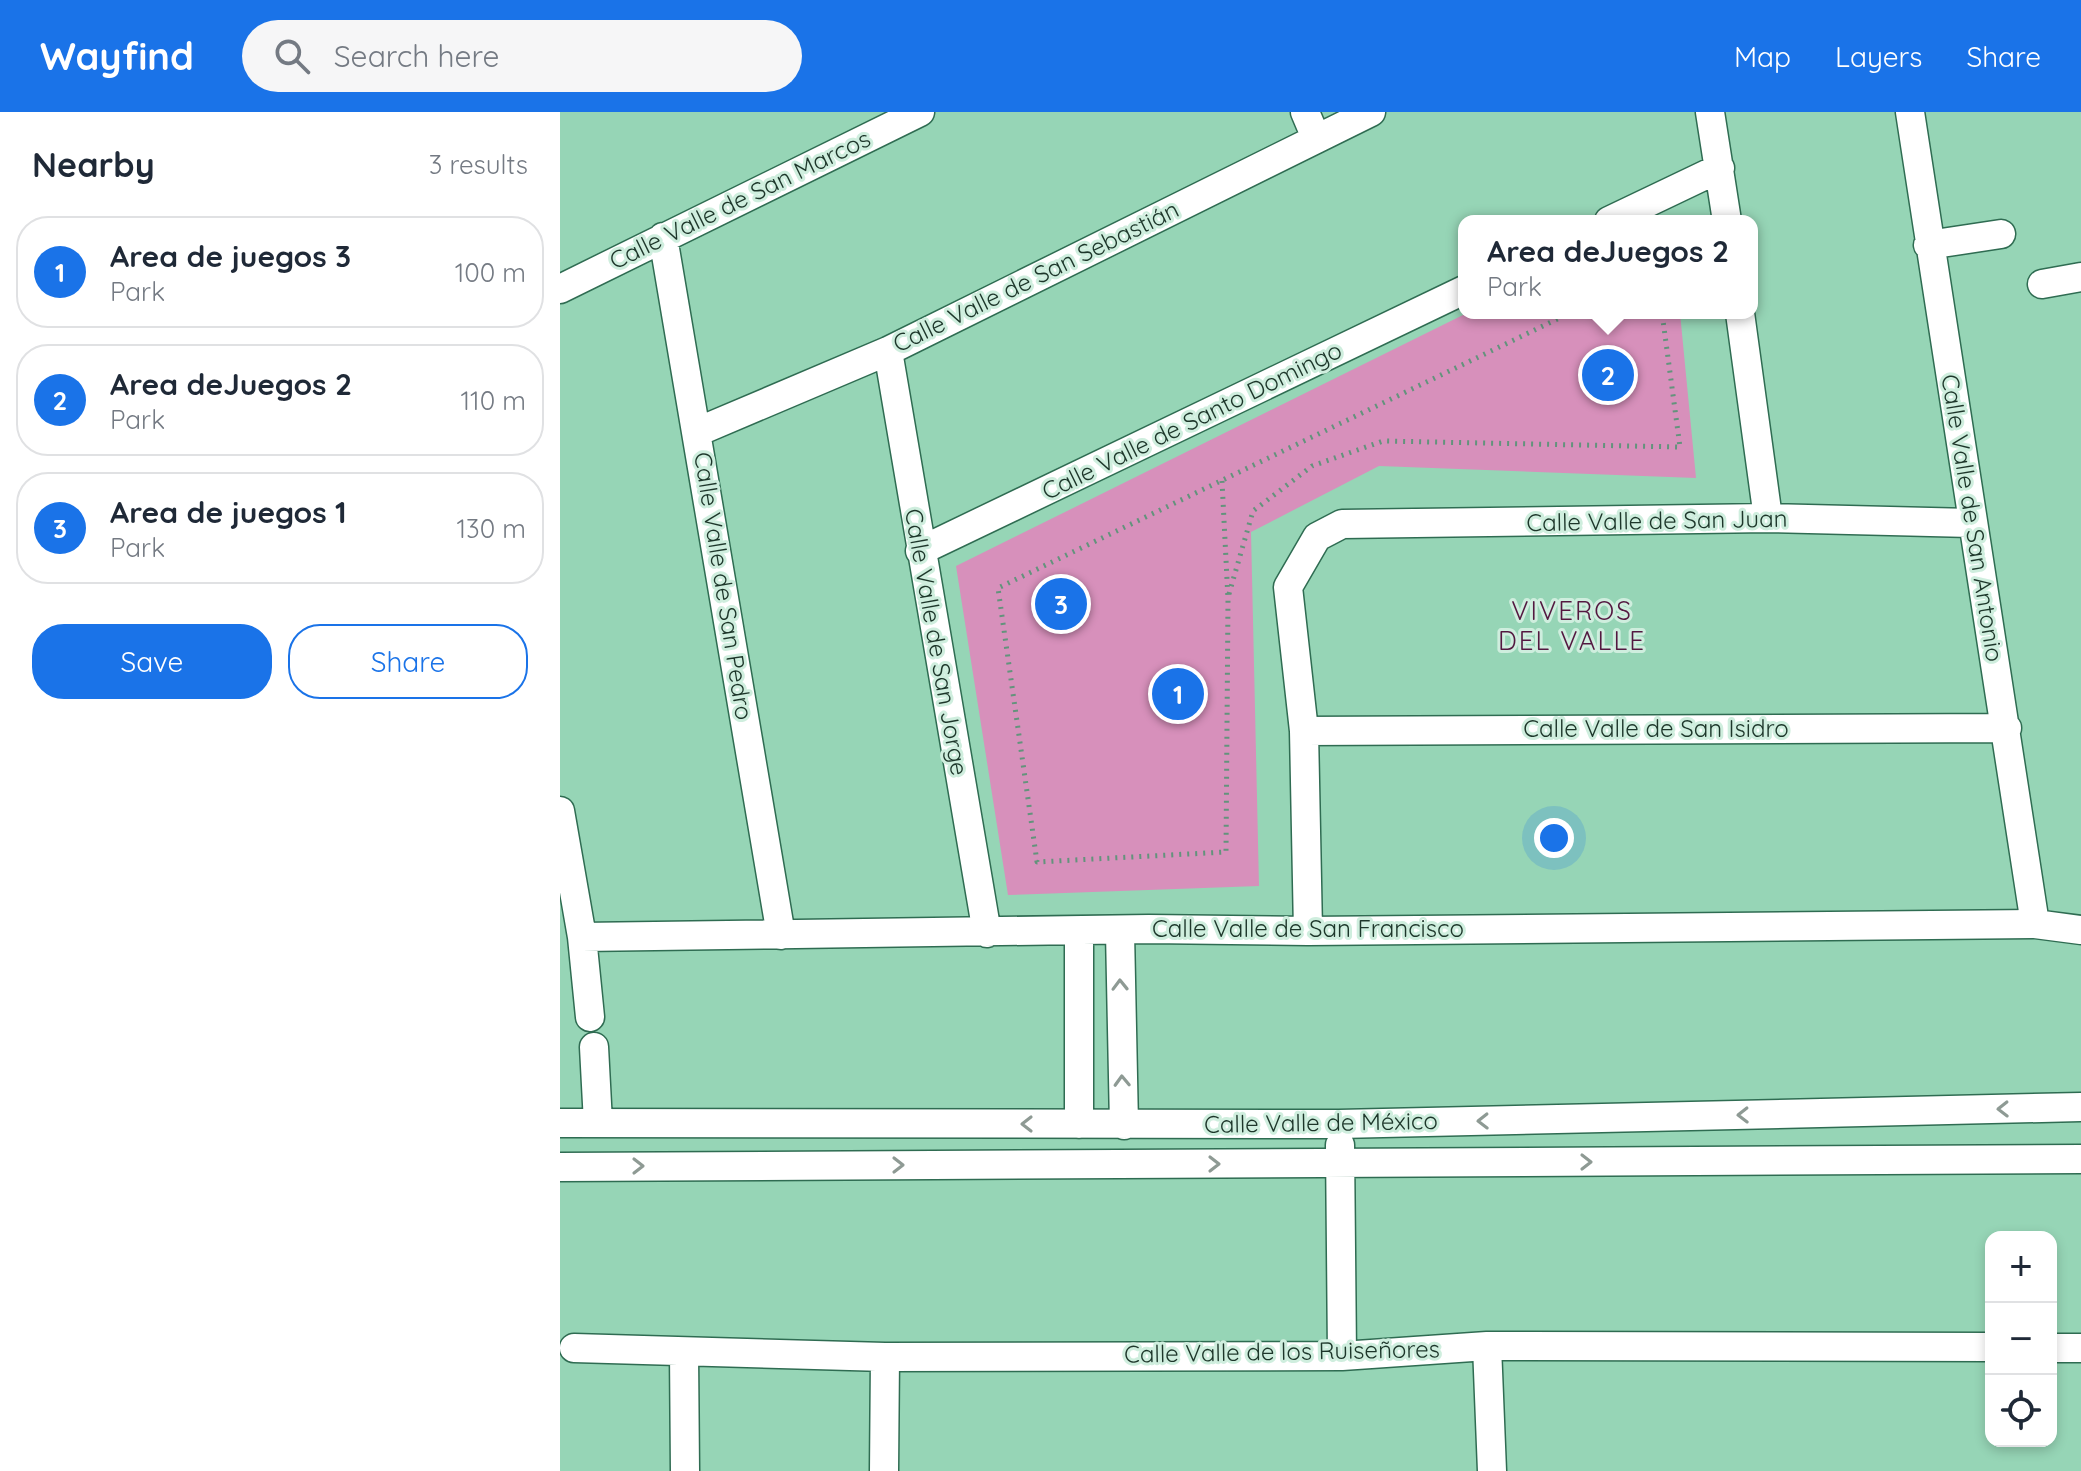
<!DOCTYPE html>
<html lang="en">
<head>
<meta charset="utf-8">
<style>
	:root { --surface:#fff; --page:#f6f6f7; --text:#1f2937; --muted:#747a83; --line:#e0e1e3; --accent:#1a73e8 }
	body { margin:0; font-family:Quicksand,sans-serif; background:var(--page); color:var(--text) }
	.controls { position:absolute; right:24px; bottom:24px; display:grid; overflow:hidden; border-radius:16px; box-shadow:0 4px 12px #0003 }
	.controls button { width:72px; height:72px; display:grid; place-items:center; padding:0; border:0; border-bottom:2px solid var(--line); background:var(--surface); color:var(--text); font:40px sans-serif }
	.you { position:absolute; left:994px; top:726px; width:28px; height:28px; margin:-20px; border:6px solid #fff; border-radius:50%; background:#1a73e8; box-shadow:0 0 0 12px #1a73e833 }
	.badge { display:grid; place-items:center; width:52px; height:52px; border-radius:50%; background:var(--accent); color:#fff; font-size:26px; font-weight:700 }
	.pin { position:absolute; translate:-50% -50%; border:4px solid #fff; box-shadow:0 2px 8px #0006 }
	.popup { position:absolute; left:898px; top:103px; width:300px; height:104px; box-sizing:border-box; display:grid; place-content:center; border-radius:16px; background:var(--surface); filter:drop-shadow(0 2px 6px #0005); font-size:26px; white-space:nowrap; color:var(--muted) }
	.popup b { font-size:30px; color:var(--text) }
	.popup::after { content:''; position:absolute; left:50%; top:100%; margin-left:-16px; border:16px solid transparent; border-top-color:var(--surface) }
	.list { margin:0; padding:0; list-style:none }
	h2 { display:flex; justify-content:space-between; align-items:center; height:104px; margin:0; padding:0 32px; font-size:34px }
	h2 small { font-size:26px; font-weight:400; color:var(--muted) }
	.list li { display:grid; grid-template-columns:52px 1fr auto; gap:24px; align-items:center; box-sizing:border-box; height:112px; margin:0 16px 16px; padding:0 16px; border:2px solid var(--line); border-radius:32px }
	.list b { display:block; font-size:30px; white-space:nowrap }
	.list p { margin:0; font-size:26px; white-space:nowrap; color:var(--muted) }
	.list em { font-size:26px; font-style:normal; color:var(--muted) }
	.actions { display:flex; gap:16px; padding:24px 32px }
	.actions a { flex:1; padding:18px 0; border:2px solid var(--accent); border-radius:32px; text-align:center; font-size:28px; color:var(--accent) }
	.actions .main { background:var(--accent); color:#fff }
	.icon { flex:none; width:44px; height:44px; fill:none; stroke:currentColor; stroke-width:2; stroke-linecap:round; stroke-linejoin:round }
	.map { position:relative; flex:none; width:1521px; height:1359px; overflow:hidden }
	header { display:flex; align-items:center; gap:48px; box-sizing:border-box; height:112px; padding:0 40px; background:var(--accent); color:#fff }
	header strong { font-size:38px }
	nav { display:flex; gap:44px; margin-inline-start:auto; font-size:28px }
	.search { width:560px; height:72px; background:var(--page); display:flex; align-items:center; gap:20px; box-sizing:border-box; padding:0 28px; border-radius:44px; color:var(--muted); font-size:30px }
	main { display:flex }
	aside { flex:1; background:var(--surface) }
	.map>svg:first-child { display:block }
</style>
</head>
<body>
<header>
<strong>Wayfind</strong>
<div class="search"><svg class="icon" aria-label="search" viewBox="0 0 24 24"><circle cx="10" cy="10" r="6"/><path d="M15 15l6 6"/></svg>Search here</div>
<nav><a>Map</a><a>Layers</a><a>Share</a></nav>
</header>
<main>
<aside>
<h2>Nearby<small>3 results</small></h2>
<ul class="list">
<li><span class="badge">1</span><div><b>Area de juegos 3</b><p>Park</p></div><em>100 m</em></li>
<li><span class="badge">2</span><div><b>Area deJuegos 2</b><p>Park</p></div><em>110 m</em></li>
<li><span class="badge">3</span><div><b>Area de juegos 1</b><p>Park</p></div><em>130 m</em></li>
</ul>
<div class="actions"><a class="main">Save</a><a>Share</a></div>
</aside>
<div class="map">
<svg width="1521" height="1359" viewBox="0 0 1521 1359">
	<rect width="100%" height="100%" fill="#96d5b6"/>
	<!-- green -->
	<path fill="#d790bb" d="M907,201H1120L1136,366L819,354L691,420L699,774L448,783L396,454Z"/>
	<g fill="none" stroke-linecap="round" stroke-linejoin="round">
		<!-- minor casing -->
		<g stroke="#2f6c52" stroke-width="31">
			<path id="minor" d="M745,0L756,26
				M1150,0L1167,109
				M1350,0L1475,812
				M1049,109L1160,56
				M103,125L221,823
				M1368,133L1441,122
				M1482,172L1521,165
				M0,177L360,0
				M1180,201L1208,406
				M328,239L427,821
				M137,320L328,239L811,0
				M360,439L904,178
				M744,619L1447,616
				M0,699L22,825L30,905
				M748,819L744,619L728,475L757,425L782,412L1208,406L1411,411
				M560,820L564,1013
				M22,825L589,817L748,819L1475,812L1521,818
				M34,935L38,1011
				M0,1011L779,1012L1521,995
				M519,1012V819
				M780,1033L782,1244
				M0,1055L1521,1047
				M927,1234L932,1359
				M14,1236L325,1245L782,1244L927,1234L1431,1235
				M1491,1236H1521
				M124,1241L125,1359
				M324,1359L325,1245"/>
		</g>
		<!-- path -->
		<path stroke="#63937c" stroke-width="5" stroke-dasharray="2 6" stroke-linecap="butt" d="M662,369L668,487L666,740L477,750L438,476L1010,201
			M669,482L693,399L752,354L823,329L1120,335L1102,201"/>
		<!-- minor -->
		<use href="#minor" stroke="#fff" stroke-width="28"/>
	</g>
	<!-- one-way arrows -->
	<defs><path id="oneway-chevron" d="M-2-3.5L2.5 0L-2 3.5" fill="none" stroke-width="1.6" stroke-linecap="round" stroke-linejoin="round" transform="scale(2)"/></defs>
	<g stroke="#8e9a94">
		<use href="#oneway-chevron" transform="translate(560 873) rotate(-91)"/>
		<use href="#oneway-chevron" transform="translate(562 969) rotate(-92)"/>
		<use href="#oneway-chevron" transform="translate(1443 997) rotate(179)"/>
		<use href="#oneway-chevron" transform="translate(1183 1003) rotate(179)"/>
		<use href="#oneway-chevron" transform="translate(923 1009) rotate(179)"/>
		<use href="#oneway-chevron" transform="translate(467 1012) rotate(-180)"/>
		<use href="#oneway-chevron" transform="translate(1026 1050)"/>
		<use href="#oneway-chevron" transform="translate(654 1052)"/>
		<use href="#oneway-chevron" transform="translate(338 1053)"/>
		<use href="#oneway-chevron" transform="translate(78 1054)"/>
	</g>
	<g text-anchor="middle" stroke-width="6" stroke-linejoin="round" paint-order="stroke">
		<!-- street labels -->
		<g font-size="24" fill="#1d362a" stroke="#cfeede">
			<text transform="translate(180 88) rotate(-26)" y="8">Calle Valle de San Marcos</text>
			<text transform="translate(476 165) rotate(-26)" y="8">Calle Valle de San Sebastián</text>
			<text transform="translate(632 309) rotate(-26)" y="8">Calle Valle de Santo Domingo</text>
			<text transform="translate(1412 406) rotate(81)" y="8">Calle Valle de San Antonio</text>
			<text transform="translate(1097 409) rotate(-1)" y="8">Calle Valle de San Juan</text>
			<text transform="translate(163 474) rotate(81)" y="8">Calle Valle de San Pedro</text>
			<text transform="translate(376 530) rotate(80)" y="8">Calle Valle de San Jorge</text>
			<text x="1096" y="625">Calle Valle de San Isidro</text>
			<text x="748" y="825">Calle Valle de San Francisco</text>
			<text transform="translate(761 1011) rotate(-1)" y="8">Calle Valle de México</text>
			<text transform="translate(722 1240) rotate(-1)" y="8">Calle Valle de los Ruiseñores</text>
		</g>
		<!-- neighbourhood labels -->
		<g font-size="26" letter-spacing="2" fill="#531840" stroke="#cfeede">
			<text x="1012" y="508">VIVEROS<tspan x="1012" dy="30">DEL VALLE</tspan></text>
		</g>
	</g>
</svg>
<div class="controls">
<button>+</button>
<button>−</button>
<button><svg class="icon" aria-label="locate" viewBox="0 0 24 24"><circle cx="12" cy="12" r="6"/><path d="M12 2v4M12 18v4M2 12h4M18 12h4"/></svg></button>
</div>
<div class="you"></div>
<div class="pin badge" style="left:618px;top:582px">1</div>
<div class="pin badge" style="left:1048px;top:263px">2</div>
<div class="popup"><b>Area deJuegos 2</b>Park</div>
<div class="pin badge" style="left:501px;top:492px">3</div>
</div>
</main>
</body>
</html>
